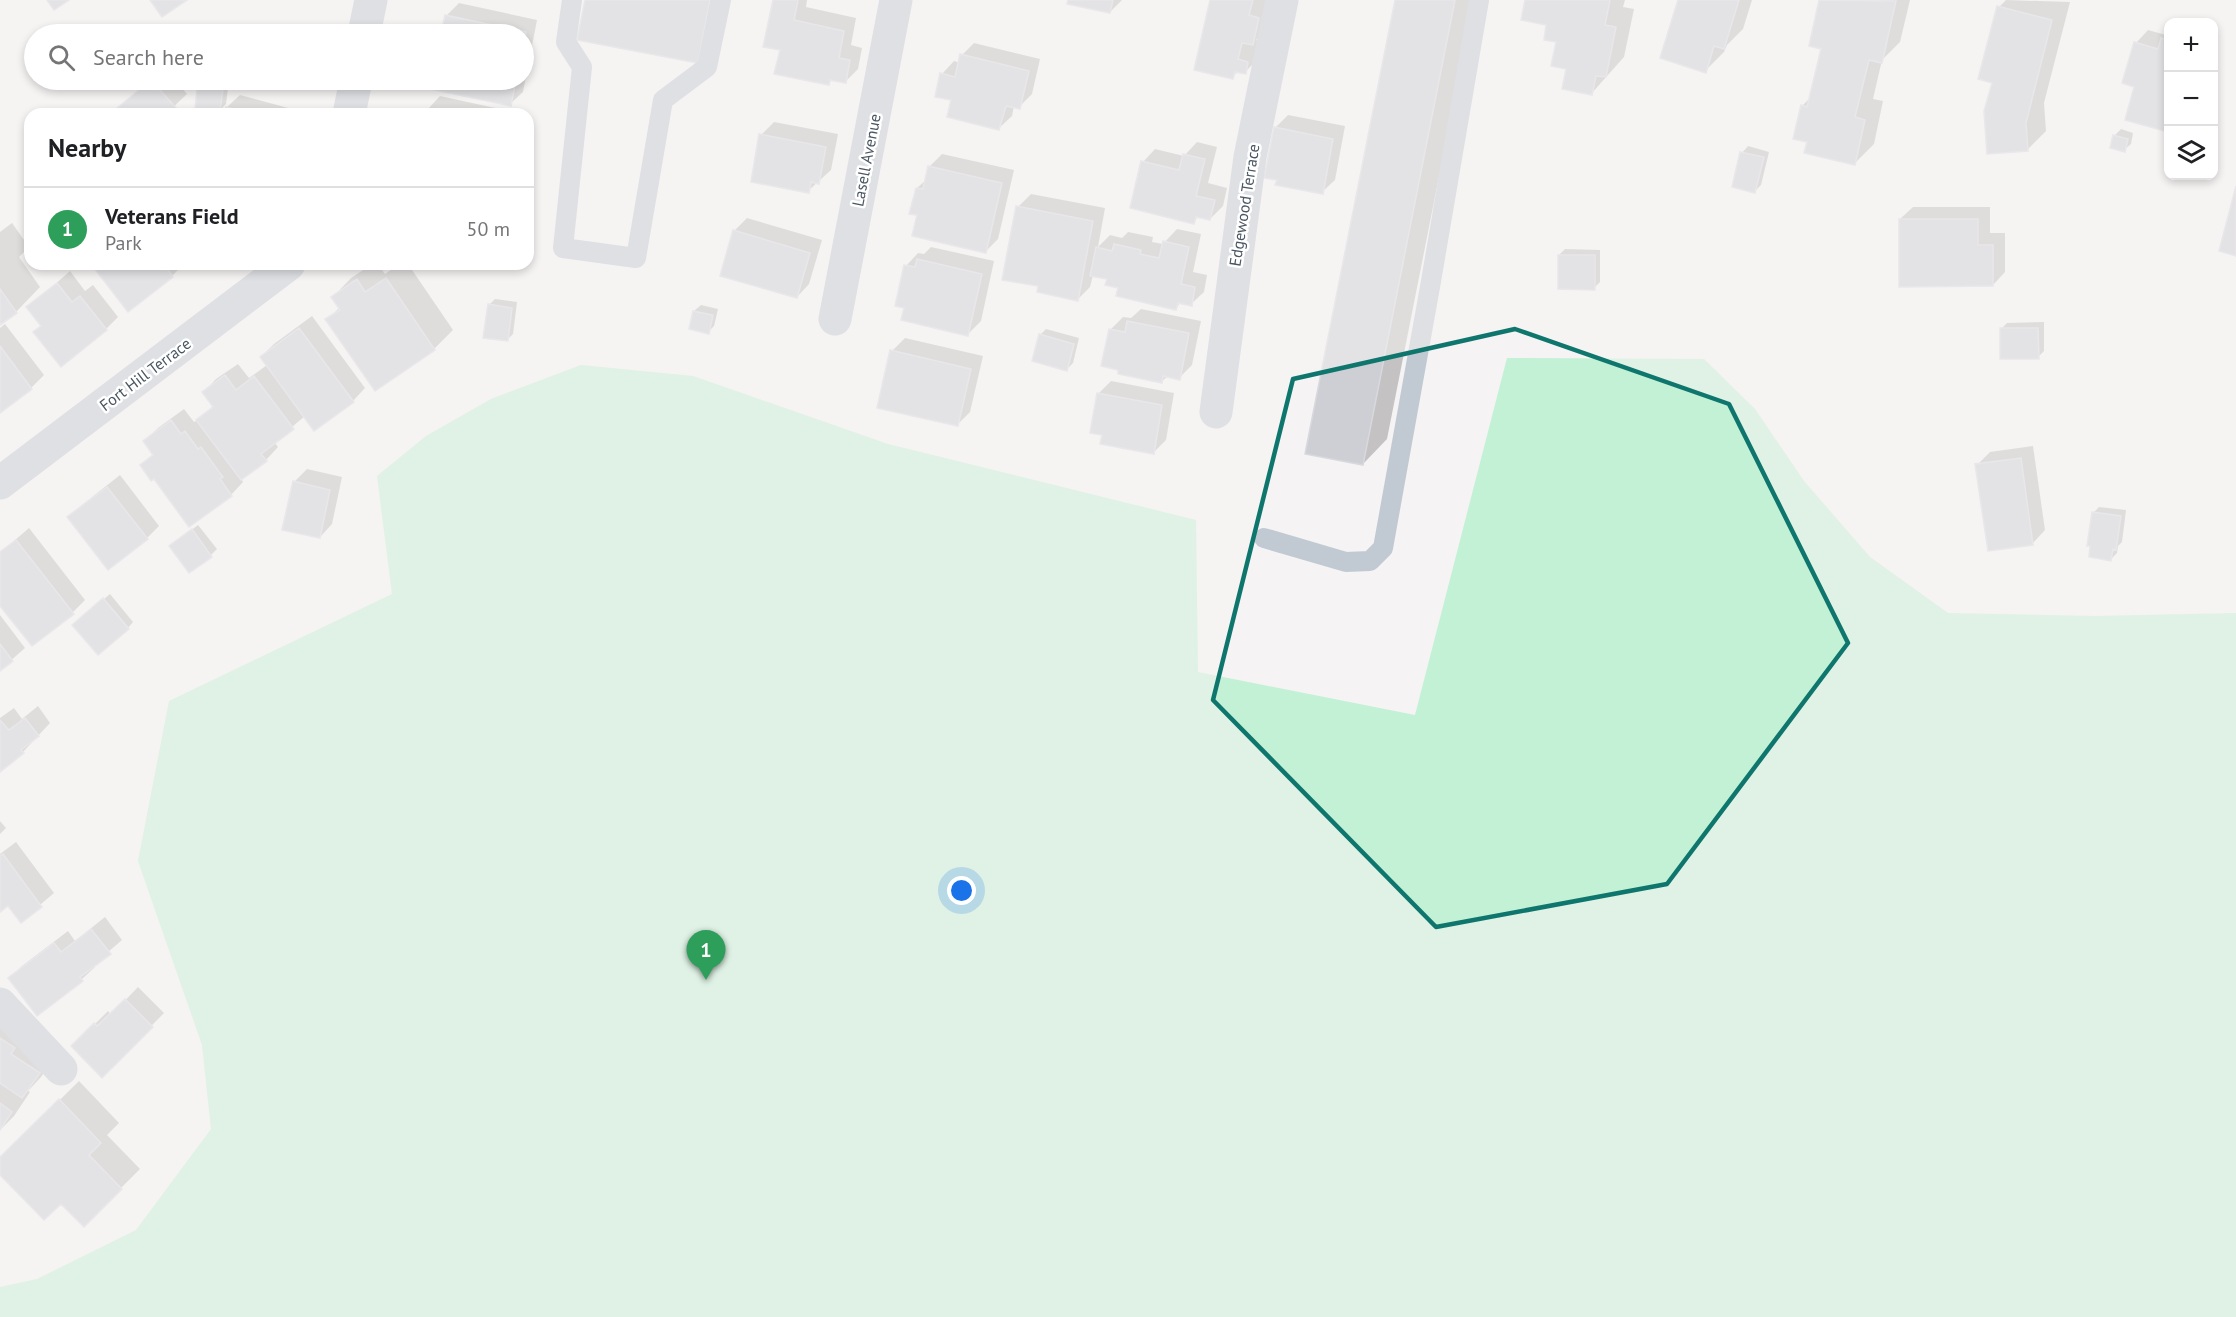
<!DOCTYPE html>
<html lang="en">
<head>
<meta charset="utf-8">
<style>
	:root { --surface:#fff; --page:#f6f6f6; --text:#202124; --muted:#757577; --line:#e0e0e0; --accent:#2563eb }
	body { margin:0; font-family:"PT Sans",sans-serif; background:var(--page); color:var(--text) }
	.controls { position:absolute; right:18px; top:18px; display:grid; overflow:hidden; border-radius:12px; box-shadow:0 3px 9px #0003 }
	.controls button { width:54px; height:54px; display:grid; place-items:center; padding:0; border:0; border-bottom:2px solid var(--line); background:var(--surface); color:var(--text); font:30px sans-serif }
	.you { position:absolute; left:962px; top:891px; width:21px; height:21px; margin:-15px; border:4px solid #fff; border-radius:50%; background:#1a73e8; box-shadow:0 0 0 9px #1a73e833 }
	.badge { display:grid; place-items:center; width:39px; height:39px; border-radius:50%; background:var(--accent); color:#fff; font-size:20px; font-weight:700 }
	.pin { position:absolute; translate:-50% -50px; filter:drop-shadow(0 2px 3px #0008) }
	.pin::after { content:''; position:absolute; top:32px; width:21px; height:18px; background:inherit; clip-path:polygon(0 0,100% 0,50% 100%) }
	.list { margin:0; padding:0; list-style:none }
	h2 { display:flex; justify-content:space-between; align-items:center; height:78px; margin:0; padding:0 24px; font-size:26px }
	h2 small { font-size:20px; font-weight:400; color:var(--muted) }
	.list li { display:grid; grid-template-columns:39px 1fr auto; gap:18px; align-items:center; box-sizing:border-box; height:84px; padding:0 24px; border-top:2px solid var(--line) }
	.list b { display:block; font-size:22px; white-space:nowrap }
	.list p { margin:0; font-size:20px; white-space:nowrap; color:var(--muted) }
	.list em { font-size:20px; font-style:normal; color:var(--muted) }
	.icon { flex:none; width:33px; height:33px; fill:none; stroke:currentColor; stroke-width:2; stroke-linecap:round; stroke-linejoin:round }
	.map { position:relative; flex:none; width:2236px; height:1317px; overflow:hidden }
	.search { position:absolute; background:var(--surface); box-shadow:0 3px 9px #0003; left:24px; top:24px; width:510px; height:66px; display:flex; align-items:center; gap:15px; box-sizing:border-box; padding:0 21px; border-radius:33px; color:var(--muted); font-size:22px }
	.panel { position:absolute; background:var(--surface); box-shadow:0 3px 9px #0003; left:24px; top:108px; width:510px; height:162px; border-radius:18px }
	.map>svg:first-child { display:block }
</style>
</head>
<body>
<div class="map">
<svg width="2236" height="1317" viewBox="0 0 2236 1317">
	<rect width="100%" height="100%" fill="#f5f3f3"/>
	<!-- green -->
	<path fill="#c3f1d5" d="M1507,358L1704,359L1755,409L1804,481L1870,557L1948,613L2095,616L2236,613V1317H0V1287L37,1279L136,1230L211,1129L202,1045L138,861L169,701L392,594L377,476L426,436L491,399L581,365L693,376L888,444L1196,520L1198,672L1415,715Z"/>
	<!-- shadow -->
	<path fill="#0003" d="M587,0H725L697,61Z
		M775,0H807L806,7L856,18L851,45L862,48L858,69L845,82L833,79L828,84L781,49Z
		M1069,0H1122L1110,12Z
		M1211,0H1277L1271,25L1256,40L1266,43L1264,53L1245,72L1239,71L1232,77Z
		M1397,0H1474L1387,439L1363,464Z
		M1527,0H1625L1623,7L1634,9L1624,57L1591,94L1567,68L1558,41L1548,24Z
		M1680,0H1752L1743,29L1727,45L1724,52L1705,71Z
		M1820,0H1910L1900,42L1882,60L1873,99L1883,101L1874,144L1855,163L1809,141L1802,106L1811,97L1823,48L1810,45Z
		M2006,0L2070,2L2044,103L2046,131L2027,150L1994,82L1999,7Z
		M459,3L537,20L523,92L510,104L432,88L433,80H524V34H443L446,16Z
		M2148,30L2166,35L2168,32V131L2126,119L2136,86V43Z
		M974,43L1040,59L1032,94L1019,107L1014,106L1012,116L999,128L952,99L942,74L954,61L960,63L962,55Z
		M151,80H175L187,94L166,114H112Z
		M200,80H229L226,104L220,110L197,107Z
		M240,95L303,112L302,114H225L227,107Z
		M440,96L509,111L508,114H426L428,109Z
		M1288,115L1345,126L1335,180L1322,192L1278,179L1275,128Z
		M774,122L838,134L831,170L808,191L761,135Z
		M2121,129L2133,133L2131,144L2124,150L2112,147L2115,135Z
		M1197,142L1217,147L1208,183L1227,188L1223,206L1210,219L1199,216L1193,222L1143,162L1155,149L1184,156Z
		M1748,146L1769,152L1761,185L1755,191L1742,153Z
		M942,154L1014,170L998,239L985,252L918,214L917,188L927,179L929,167Z
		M528,171L533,172L528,194Z
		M1031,194L1105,208L1098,247L1110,235L1122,238L1128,232L1153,237L1152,242L1163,244L1177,229L1201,234L1193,272L1207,275L1204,292L1191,304L1181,302L1176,308L1119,287L1109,278L1093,275L1090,287L1078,299L1040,285L1018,207Z
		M1913,207H1990V233H2005V272L1993,285L1900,219Z
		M747,218L822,240L809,284L797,297L734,231Z
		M12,223L29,247L19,257L40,287L16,312L0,323V232Z
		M931,247L994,261L981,321L968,334L906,266L918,253L924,254Z
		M1565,249L1600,250V282L1594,288L1559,255Z
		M93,264H184L172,276L128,310Z
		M372,264H378L385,274L399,264H408L453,330L434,349L327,320L340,307L333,297L351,278Z
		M70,271L85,291L93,285L118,317L106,329L42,325L28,308Z
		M495,299L517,302L513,334L507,340L489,305Z
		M701,305L718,309L714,326L708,332L694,311Z
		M1141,309L1201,321L1192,365L1179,378L1168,376L1161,382L1110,330L1123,317L1131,318Z
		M312,316L365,388L353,401L305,416L274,442L278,447L266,460L241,478L243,482L231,495L154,477L142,465L154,453L145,441L158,428L184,409L194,422L198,420L214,405L204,392L216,379L238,364L249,378L267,365L261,357L274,344Z
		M2044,322V351L2038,357L2001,329L2007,323Z
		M5,324L44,375L31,388L0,411V328Z
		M1046,329L1079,338L1073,363L1067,369L1040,335Z
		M905,338L983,356L970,412L957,425L892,351Z
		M1111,381L1174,393L1166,440L1153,453L1103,434L1098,394Z
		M2033,446L2045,530L2033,543L1977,465L1990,452Z
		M307,469L342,477L332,524L320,537L294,482Z
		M120,475L159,526L147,538L69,517L82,505Z
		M2099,507L2126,510L2122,542L2118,546L2117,553L2111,559L2093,513Z
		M198,525L217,549L211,555L171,546Z
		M29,528L85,600L73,612L32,644L0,603V553Z
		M110,594L133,622L128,628L80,619Z
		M0,615L25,648L0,670Z
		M38,706L50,723L23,752L0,770V718L14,708L22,719Z
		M0,821L6,828L0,834Z
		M16,842L54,893L21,921L8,904L0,910V854Z
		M105,917L122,940L93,965L95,967L82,979L38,1014L10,978L22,966L68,931L75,941Z
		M138,987L164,1013L102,1076L73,1046L108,1011L111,1015Z
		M0,1006L57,1053L41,1077L28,1091L30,1092L14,1116L0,1130Z
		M79,1081L119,1123L107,1135L140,1169L84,1225L61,1202L0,1173V1159Z"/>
	<!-- building -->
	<path fill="#cdcfd5" stroke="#d7d9de" stroke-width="1.5" d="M47,0H69L54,10Z
		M150,0H187L162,17Z
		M585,0H710L698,63L577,40Z
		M773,0H798L794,20L844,31L839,58L850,60L846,83L830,80L829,85L774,74L780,50L763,47Z
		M1068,0H1113L1110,13L1067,4Z
		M1210,0H1253L1249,15L1259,18L1253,45L1242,43L1238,59L1248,62L1246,74L1235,72L1233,79L1194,70Z
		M1395,0H1455L1363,465L1305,454Z
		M1525,0H1610L1605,25L1616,27L1606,77L1596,76L1592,95L1562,89L1566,69L1551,66L1556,42L1544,40L1546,25L1521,20Z
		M1678,0H1739L1724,49L1714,46L1706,73L1660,58Z
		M1819,0L1896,1L1882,63L1869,60L1855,117L1865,120L1855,165L1804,153L1807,142L1793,139L1801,105L1807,107L1821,49L1809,46Z
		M1997,6L2052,20L2026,123L2028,151L1987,154L1984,111L1992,83L1978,79Z
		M445,15L526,32L524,43V34H441Z
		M2161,38L2168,40V132L2125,120L2134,87L2122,83L2134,42L2158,49Z
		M960,54L1029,71L1020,109L1006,106L999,130L947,117L951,100L935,97L940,73L955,77Z
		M151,80L176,108L169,114H110Z
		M198,80L224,81L220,111L195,109Z
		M432,80H516L511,106L430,89Z
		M226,107L253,114H224Z
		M1274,127L1333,139L1323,194L1275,185L1277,180L1264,178Z
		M759,134L826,147L819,184L811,182L809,193L751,182Z
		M2113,135L2128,139L2125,152L2110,148Z
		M1740,152L1764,157L1755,193L1732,187Z
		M1183,154L1205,159L1196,196L1215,200L1210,220L1196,217L1194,224L1130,208L1141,161L1179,170Z
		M928,166L1002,183L986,253L912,236L917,215L909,214L916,188L923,189Z
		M2236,186V256L2219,251Z
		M1016,206L1093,221L1078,301L1037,292L1038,286L1002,280Z
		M1899,219H1978V245H1993V286L1899,287Z
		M733,230L810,253L797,298L720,276Z
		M1163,241L1189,247L1181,284L1195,287L1192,306L1178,303L1176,310L1116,296L1118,288L1105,285L1107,279L1090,276L1096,247L1112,251L1114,244L1141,250L1140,254L1159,258Z
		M1558,255H1595V290L1558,289Z
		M917,259L982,274L968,336L901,320L904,308L895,306L904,265L915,267Z
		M91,264H164L173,277L128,312Z
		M386,278L435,350L375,391L325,319L340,310L331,297L357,279L365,292Z
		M57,283L72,302L80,296L107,330L61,367L33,332L41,326L26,307Z
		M0,289L17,313L0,325Z
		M488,304L512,308L508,341L483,338Z
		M693,311L713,315L709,334L689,329Z
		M1127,321L1189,333L1180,380L1163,376L1162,383L1118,374V370L1101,366L1109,329L1125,332Z
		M299,328L354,402L314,431L260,357Z
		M2000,328H2038L2039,359H2000Z
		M1039,334L1074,344L1067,371L1032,361Z
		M0,346L32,389L0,413Z
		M890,350L971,369L958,426L877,408Z
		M225,375L236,390L254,376L294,429L261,454L267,461L241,480L196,420L213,407L202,392Z
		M1097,393L1162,405L1154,454L1100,444L1102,435L1090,433Z
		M171,420L181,434L185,431L198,449L201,447L223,477L220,479L232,496L189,527L154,479L151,481L140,465L153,455L143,441Z
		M2021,458L2033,545L1988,551L1975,464Z
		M293,481L330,490L320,538L282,530Z
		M107,487L148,539L108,570L67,517Z
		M2092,512L2121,516L2116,550L2113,549L2111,561L2089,557L2090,546H2087Z
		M192,529L212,557L189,573L169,546Z
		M16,540L74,614L32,646L0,606V552Z
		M103,598L129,629L98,655L72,625Z
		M0,644L13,661L0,671Z
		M25,718L39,736L21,750L24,753L0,772V720L9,730Z
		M3,854L42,907L21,923L8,906L0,912V856Z
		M91,929L111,954L80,977L83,981L37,1016L8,978L54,943L61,952Z
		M125,999L153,1027L102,1078L71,1046L94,1023L97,1026Z
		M0,1038L15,1048L11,1054L40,1073L22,1098L0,1083Z
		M59,1099L101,1143L89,1155L122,1189L84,1227L61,1204L44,1220L0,1175V1157Z
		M0,1103L12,1112L0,1130Z"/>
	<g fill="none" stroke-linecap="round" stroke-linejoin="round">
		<!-- lane -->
		<path stroke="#c1cad2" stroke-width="20" d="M572,0L566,42L582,67L563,248L636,258L663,100L707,67L721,0
			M1264,538L1346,562L1370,561L1383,548L1430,287L1479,0"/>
		<!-- street -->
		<path stroke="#c1cad2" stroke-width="33" d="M364,34L371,0
			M349,114L356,80
			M835,319L896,0
			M1216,412L1250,157L1282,0
			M0,483L289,264
			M0,1004L61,1069"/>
	</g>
	<!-- marked area -->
	<path d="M0 0H2236V1317H0ZM1515,329L1729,404L1848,643L1667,884L1436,927L1213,700L1293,379Z" fill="#f5f3f3" fill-opacity=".55" fill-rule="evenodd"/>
	<path fill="none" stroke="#0f766e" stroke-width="4.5" stroke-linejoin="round" d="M1515,329L1729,404L1848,643L1667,884L1436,927L1213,700L1293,379Z"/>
	<g text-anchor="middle" stroke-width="5" stroke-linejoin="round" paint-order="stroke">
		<!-- street labels -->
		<g font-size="16" fill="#4a5661" stroke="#fff">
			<text transform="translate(866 160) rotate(-79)" y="6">Lasell Avenue</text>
			<text transform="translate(1244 205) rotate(-81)" y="6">Edgewood Terrace</text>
			<text transform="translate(145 374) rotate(-37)" y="6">Fort Hill Terrace</text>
		</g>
	</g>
</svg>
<div class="controls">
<button>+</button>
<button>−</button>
<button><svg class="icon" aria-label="layers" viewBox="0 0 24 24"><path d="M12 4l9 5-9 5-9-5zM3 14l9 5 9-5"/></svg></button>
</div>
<div class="you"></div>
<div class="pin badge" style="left:706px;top:980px;background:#2e9e5b">1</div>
<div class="search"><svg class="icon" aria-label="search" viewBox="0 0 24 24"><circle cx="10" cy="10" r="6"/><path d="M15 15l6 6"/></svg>Search here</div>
<section class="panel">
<h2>Nearby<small></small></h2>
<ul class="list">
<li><span class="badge" style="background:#2e9e5b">1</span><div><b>Veterans Field</b><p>Park</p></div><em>50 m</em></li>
</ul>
</section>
</div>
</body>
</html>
